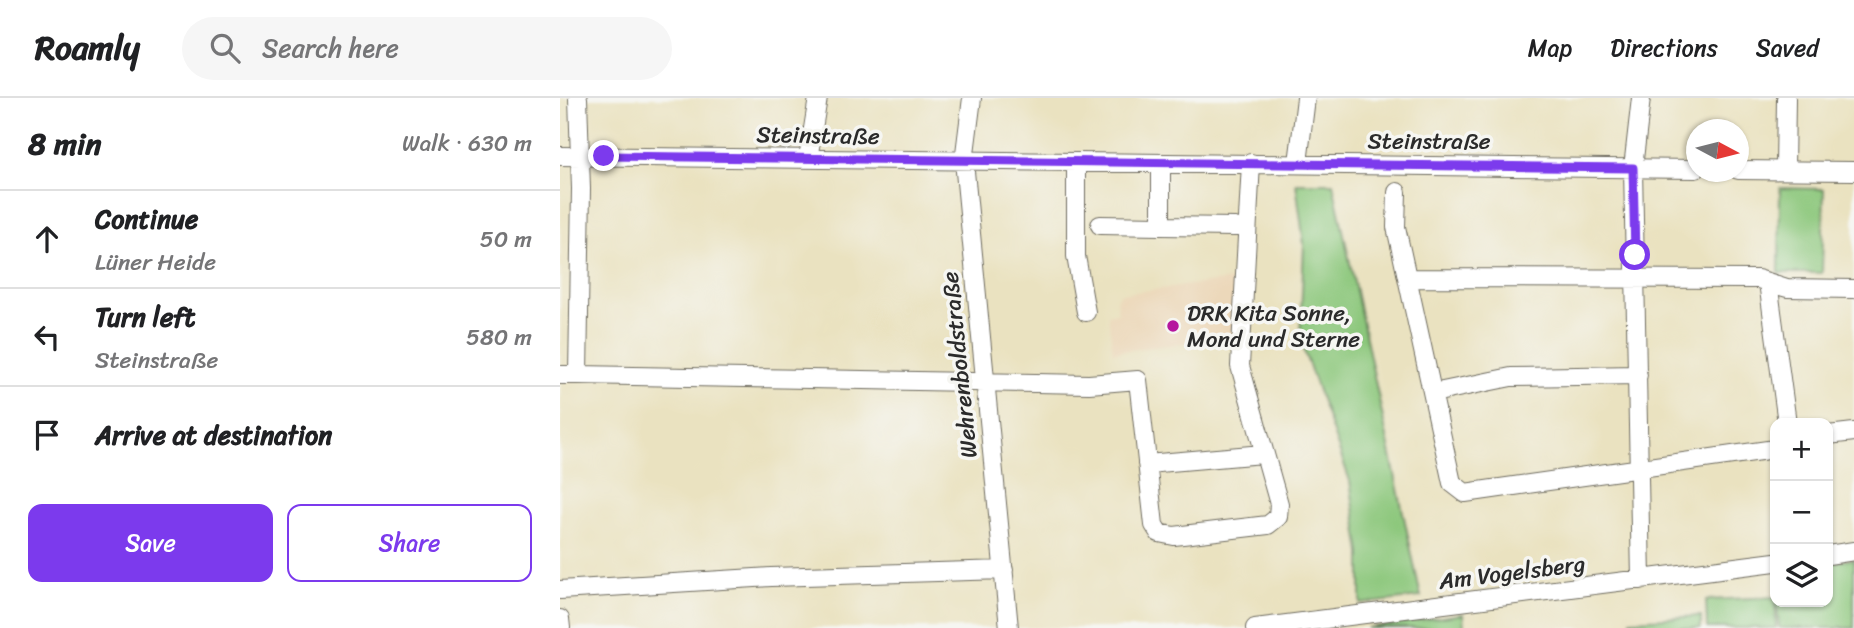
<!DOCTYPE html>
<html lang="en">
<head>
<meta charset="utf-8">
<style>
	:root { --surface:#fff; --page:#f6f6f6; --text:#202124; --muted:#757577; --line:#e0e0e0; --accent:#7c3aed }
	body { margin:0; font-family:Sriracha,sans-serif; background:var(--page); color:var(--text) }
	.controls { position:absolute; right:21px; bottom:21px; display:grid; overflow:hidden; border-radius:14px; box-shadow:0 2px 5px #0004 }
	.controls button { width:63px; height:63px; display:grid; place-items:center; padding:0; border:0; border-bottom:2px solid var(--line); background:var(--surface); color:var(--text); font:35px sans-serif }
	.compass { position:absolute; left:1126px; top:21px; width:63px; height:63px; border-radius:50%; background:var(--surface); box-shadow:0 2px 5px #0004; rotate:97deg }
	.stop { position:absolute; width:21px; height:21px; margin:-16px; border:5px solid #7c3aed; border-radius:50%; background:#fff }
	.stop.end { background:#7c3aed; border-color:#fff; box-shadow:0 2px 7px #0008 }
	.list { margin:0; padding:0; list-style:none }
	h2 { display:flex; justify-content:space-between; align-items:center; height:91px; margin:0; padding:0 28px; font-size:30px }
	h2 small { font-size:23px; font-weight:400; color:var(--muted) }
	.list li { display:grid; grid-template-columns:46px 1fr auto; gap:21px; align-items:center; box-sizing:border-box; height:98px; padding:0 28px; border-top:2px solid var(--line) }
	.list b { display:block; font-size:26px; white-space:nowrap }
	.list p { margin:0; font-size:23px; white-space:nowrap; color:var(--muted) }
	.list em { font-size:23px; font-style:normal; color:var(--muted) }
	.actions { display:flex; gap:14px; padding:21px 28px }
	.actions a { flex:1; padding:16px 0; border:2px solid var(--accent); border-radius:14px; text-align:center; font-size:24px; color:var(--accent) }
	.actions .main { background:var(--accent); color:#fff }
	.icon { flex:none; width:38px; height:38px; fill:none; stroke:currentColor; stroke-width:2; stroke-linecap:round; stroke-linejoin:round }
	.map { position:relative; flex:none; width:1294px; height:530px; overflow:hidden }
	header { display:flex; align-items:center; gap:42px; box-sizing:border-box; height:98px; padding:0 35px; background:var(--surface); border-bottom:2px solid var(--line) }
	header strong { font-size:33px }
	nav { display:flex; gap:38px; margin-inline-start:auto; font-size:24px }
	.search { width:490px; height:63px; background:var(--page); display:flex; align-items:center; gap:18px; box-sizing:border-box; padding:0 24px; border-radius:38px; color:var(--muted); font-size:26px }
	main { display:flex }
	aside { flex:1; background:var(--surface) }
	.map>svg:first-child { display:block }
</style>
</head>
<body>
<header>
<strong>Roamly</strong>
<div class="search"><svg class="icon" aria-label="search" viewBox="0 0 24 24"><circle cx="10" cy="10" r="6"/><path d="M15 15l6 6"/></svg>Search here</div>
<nav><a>Map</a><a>Directions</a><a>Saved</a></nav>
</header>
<main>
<aside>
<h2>8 min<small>Walk · 630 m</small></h2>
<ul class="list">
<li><svg class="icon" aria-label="ahead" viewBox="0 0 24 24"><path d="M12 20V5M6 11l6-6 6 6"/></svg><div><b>Continue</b><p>Lüner Heide</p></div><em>50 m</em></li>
<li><svg class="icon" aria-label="left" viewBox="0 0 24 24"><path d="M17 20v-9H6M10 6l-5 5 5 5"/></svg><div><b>Turn left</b><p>Steinstraße</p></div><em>580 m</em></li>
<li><svg class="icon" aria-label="arrive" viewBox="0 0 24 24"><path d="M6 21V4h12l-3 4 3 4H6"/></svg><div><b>Arrive at destination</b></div></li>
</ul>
<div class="actions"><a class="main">Save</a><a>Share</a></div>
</aside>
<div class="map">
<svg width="1294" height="530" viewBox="0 0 1294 530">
	<rect width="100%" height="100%" fill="#f6f6f2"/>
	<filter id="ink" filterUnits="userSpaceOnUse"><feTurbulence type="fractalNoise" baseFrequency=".0143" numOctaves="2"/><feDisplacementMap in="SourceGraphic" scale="14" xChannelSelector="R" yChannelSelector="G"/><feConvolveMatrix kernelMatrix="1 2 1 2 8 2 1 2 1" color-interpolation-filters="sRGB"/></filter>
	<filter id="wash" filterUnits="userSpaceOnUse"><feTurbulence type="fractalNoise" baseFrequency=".00686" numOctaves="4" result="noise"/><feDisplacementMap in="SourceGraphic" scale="28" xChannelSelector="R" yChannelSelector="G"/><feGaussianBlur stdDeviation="1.57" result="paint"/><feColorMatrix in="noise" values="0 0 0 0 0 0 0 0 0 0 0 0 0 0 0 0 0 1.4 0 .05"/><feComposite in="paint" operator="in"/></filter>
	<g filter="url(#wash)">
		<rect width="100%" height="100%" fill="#eae2c0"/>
		<!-- built -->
		<path fill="#ecd8ba" d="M679,181L675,239L553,254L548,217L558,215L556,202L560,196Z"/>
		<!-- green -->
		<path fill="#8cc77c" stroke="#5c7954" stroke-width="2" d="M736,85H773L861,499L801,506V455L790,383L740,242L744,146Z
			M1220,90L1264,91L1262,175H1219Z
			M1294,461V530H1219L1217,504H1268V465Z
			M1215,499L1216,530H1147L1146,502Z
			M903,516L904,530H807Z
			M1141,518V530H1071V522Z"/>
	</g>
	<g filter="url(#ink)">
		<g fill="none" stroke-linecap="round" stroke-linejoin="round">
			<!-- minor casing -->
			<g stroke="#6e6b5f" stroke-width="20">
				<path id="minor" d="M412,0L404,63L449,530
					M1081,0L1073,70L1081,482
					M0,58L1136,71
					M248,61L258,0
					M516,64V158L526,214
					M601,65V128L675,129
					M738,65L746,0
					M1178,72L1294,73
					M1225,72L1226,0
					M837,94L836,129L892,385L905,395L1215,351
					M540,127L601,128
					M849,180L1198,181L1227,190L1294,191
					M1208,184L1227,325
					M0,277H18L21,91L18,0
					M18,277L529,286L578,282L594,427L599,435L614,438L708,427L718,419L719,406L680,268L691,65
					M873,295L951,279L1078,277
					M1268,337L1294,334
					M587,366L703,356
					M1268,457L1294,453
					M0,492L211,479L444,472
					M0,521L1,530
					M695,530L1215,464"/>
			</g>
			<!-- minor -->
			<use href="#minor" stroke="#fff" stroke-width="18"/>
		</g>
	</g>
	<g fill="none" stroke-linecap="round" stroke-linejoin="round" filter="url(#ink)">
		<!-- route -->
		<path stroke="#7c3aed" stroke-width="9" d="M44,58L1073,70L1075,157"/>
	</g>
	<!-- markers -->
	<circle fill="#b5179e" stroke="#f6f6f2" stroke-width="2.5" cx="613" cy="228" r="7"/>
	<g text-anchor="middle" stroke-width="7" stroke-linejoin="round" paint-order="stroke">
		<!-- street labels -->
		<g font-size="23" fill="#2b2b2b" stroke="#f6f6f2">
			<text transform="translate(258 37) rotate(1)" y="8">Steinstraße</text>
			<text x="869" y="51">Steinstraße</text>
			<text transform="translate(399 267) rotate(-96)" y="8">Wehrenboldstraße</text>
			<text transform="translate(952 474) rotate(-7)" y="8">Am Vogelsberg</text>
		</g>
		<!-- poi labels -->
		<g font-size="23" fill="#2b2b2b" stroke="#f6f6f2" text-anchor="start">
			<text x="627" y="223">DRK Kita Sonne,<tspan x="627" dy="26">Mond und Sterne</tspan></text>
		</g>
	</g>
</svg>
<div class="controls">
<button>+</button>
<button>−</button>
<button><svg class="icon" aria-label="layers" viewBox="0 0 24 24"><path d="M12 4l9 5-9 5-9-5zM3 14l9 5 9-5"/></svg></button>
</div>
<svg class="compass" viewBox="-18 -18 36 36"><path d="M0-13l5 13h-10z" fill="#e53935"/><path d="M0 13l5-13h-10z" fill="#757577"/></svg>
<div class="stop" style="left:1075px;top:157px"></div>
<div class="stop end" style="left:44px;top:58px"></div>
</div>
</main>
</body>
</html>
